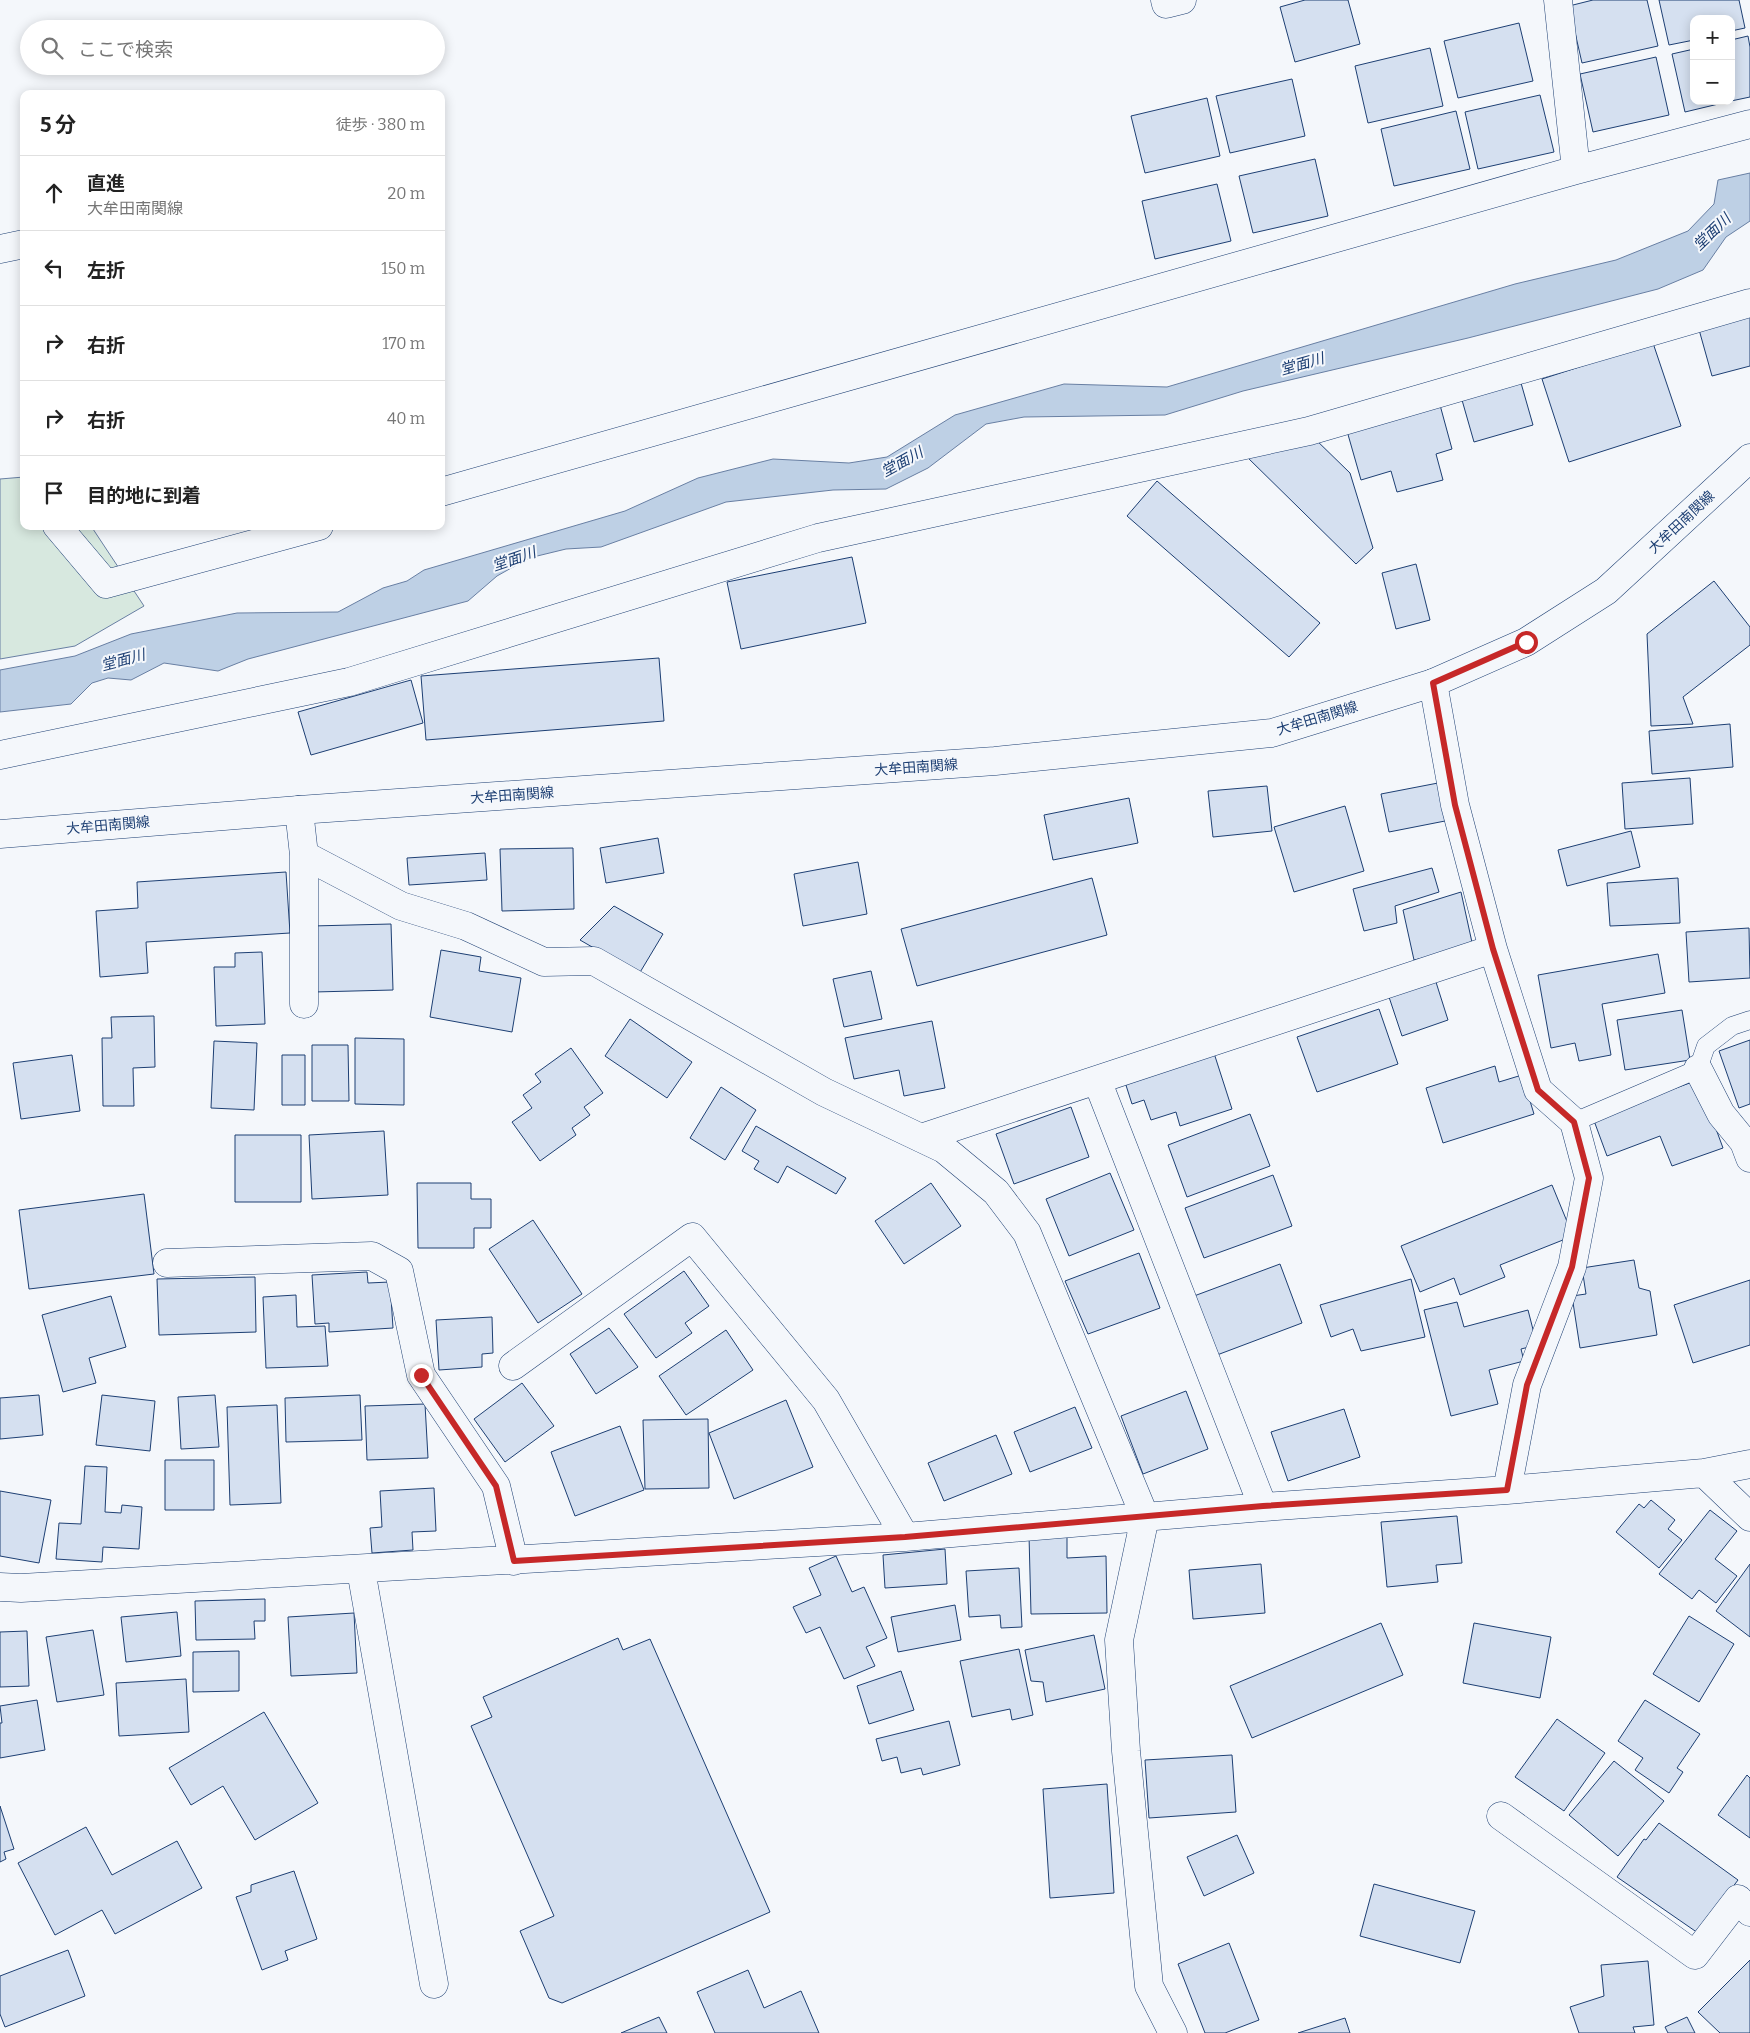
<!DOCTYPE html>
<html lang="ja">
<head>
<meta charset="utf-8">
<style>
	:root { --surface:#fff; --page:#f2f2f2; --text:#222; --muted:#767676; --line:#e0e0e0 }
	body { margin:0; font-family:Bitter,"Noto Sans JP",serif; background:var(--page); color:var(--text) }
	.controls { position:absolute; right:15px; top:15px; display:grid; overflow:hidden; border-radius:10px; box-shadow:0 2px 12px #0003 }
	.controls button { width:45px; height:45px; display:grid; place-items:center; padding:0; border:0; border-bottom:1px solid var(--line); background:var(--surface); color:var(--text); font:25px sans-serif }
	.stop { position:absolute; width:15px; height:15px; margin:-11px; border:4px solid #c62828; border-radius:50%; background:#fff }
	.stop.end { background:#c62828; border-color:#fff; box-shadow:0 1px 5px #0008 }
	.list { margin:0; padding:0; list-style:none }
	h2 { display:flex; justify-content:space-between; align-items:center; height:65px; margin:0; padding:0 20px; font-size:21px }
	h2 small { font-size:16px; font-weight:400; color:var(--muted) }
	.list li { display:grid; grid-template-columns:32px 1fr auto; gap:15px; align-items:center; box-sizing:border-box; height:75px; padding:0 20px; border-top:1px solid var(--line) }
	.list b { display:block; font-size:19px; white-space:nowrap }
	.list p { margin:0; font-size:16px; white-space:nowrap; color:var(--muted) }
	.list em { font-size:16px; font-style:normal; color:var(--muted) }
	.icon { flex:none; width:28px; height:28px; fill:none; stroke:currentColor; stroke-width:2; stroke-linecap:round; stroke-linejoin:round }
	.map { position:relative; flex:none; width:1750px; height:2033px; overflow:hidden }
	.search { position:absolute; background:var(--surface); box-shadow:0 2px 12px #0003; left:20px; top:20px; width:425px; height:55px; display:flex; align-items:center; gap:12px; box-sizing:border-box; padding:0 18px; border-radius:28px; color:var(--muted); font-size:19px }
	.panel { position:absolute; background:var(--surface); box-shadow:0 2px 12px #0003; left:20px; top:90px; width:425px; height:440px; border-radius:10px }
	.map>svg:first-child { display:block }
</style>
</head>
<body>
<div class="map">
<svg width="1750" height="2033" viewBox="0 0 1750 2033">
	<rect width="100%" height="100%" fill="#f4f7fb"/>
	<!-- green -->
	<path fill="#d7e8df" stroke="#687fa3" d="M24,477V526H91L144,606L75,646L0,659V479Z"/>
	<!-- water -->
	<path fill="#bed0e5" stroke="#687fa3" d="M1750,173V221L1726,237L1703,270L1658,289L1468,338L1243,391L1165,415L1024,417L986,424L928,468L886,489L833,490L726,502L601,547L566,549L529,558L497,576L468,601L248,659L218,671L164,663L131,680L108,678L92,683L71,704L0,712V670L75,656L131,634L237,613L338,612L383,588L407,581L424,570L625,511L698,478L773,459L849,463L887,457L955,415L1064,384L1167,387L1515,284L1616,260L1688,231L1714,204L1718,180Z"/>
	<!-- building -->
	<path fill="#d5e0f0" stroke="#1d3f73" d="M1305,0H1348L1360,44L1295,62L1280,7Z
		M1593,0H1647L1658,46L1582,63L1569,6Z
		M1659,0H1739L1745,28L1731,31V19H1694V40L1669,45Z
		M1519,23L1533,81L1458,98L1444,41Z
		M1748,36L1750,47V97L1731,101V40Z
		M1430,48L1443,106L1368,123L1355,66Z
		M1694,49V101H1731L1685,112L1672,54Z
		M1656,57L1669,115L1593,132L1580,74Z
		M1292,79L1305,136L1230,153L1216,96Z
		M1540,95L1554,152L1478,169L1465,112Z
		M1207,98L1220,156L1145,173L1131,116Z
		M1456,111L1470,169L1394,186L1381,129Z
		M1315,159L1328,216L1253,233L1239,176Z
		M1217,184L1231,241L1155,259L1142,201Z
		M1750,311V366L1712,376L1698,326Z
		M1653,343L1681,426L1569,462L1542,379Z
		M1521,383L1533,425L1474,442L1462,400Z
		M1440,405L1452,449L1436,454L1443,480L1397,492L1391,471L1361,480L1347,431Z
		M1311,435L1350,473L1373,548L1356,564L1246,456Z
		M1157,481L1320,623L1289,657L1127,516Z
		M852,557L866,623L741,649L727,582Z
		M1416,564L1430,620L1396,629L1382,573Z
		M1714,581L1750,627V645L1683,697L1693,724L1651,726L1647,634Z
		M659,658L664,721L426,740L421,676Z
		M411,680L423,723L311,755L298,712Z
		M1730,724L1733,767L1652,774L1649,731Z
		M1690,778L1693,824L1625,829L1622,783Z
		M1438,783L1445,821L1389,832L1381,794Z
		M1267,786L1272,831L1213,837L1208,791Z
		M1129,798L1138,843L1053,860L1044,815Z
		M1345,806L1364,871L1294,892L1274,827Z
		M1631,831L1640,867L1567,886L1558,850Z
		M658,838L664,873L606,883L600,848Z
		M573,848L574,909L502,911L500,849Z
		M485,853L487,880L409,885L407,858Z
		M858,862L867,914L803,926L794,874Z
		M1432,868L1439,892L1395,906L1397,923L1364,931L1353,889Z
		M286,872L290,933L146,942L148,973L100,977L96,911L138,908L137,882Z
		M1092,878L1107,935L917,986L901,929Z
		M1678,878L1680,923L1610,926L1607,883Z
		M1461,892L1473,947L1414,960L1403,910Z
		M614,906L663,934L639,974L580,940Z
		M391,924L393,990L314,992L312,926Z
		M1749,928L1750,978L1689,982L1686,932Z
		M441,950L481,957L479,971L521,978L512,1032L430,1017Z
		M262,952L265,1024L216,1026L214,967H235V953Z
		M1658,954L1665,993L1602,1004L1611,1055L1579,1061L1575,1043L1551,1048L1538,975Z
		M871,971L882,1019L844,1027L833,979Z
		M1435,979L1448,1020L1402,1036L1388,994Z
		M1379,1009L1398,1064L1317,1092L1297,1037Z
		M1682,1010L1690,1060L1625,1070L1617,1020Z
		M154,1016L155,1067L133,1068L134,1106H103L102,1038H112L111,1017Z
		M630,1019L692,1062L667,1098L605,1056Z
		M932,1021L945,1088L904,1096L899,1070L854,1079L845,1038Z
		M355,1038L404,1039V1105L355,1104Z
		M1750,1040V1104L1739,1108L1719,1051Z
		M214,1041L257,1043L254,1110L211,1108Z
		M312,1045H348L349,1101H312Z
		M571,1048L603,1093L584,1107L590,1115L572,1128L576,1135L540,1161L512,1122L532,1108L523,1095L541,1082L535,1074Z
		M1213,1050L1232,1109L1180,1126L1176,1112L1151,1120L1144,1100L1132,1104L1124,1079Z
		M72,1055L80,1111L21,1119L13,1063Z
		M282,1055H305V1105H282Z
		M1495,1066L1499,1082L1522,1075L1534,1114L1443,1143L1426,1088Z
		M1698,1080L1723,1148L1672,1166L1660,1136L1607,1156L1593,1118Z
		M721,1087L756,1110L725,1160L690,1138Z
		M1071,1107L1089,1157L1014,1184L996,1134Z
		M1250,1114L1270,1166L1187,1197L1168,1145Z
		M756,1126L846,1178L836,1194L787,1166L778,1183L754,1169L759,1161L742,1151Z
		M384,1131L388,1195L312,1199L309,1135Z
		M235,1135H301V1202H235Z
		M1110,1173L1134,1230L1069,1256L1046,1199Z
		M1273,1175L1292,1226L1204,1258L1185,1208Z
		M417,1183H471V1199H491V1228H474V1248H418Z
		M931,1183L961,1226L904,1264L875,1221Z
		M1552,1185L1573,1236L1500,1265L1505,1277L1460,1295L1454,1278L1420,1292L1401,1246Z
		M144,1194L154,1274L29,1289L19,1210Z
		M533,1220L582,1294L538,1323L489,1249Z
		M1139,1253L1160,1308L1088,1334L1065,1281Z
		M1634,1260L1639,1288L1650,1291L1657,1335L1580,1348L1572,1296L1586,1294L1582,1268Z
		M1280,1264L1302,1323L1217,1355L1194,1296Z
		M684,1271L709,1306L685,1323L692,1333L656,1358L624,1314Z
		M367,1272L368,1283L390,1282L393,1328L329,1332V1323L315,1324L312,1275Z
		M255,1277L256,1332L159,1335L157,1279Z
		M1411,1279L1425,1337L1361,1351L1353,1329L1331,1337L1320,1305Z
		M1750,1280V1345L1693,1363L1674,1305Z
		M296,1295L297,1327L325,1326L328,1366L266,1368L263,1297Z
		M111,1296L126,1347L89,1358L96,1383L63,1392L42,1315Z
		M1457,1302L1464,1327L1528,1310L1537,1345L1521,1349L1524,1361L1489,1370L1498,1404L1451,1416L1424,1310Z
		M492,1317L493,1353L482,1354V1367L439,1370L436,1320Z
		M609,1328L638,1367L596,1394L570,1354Z
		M726,1330L753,1370L686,1415L659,1376Z
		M522,1383L554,1426L505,1462L474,1419Z
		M1186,1391L1208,1449L1143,1474L1121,1416Z
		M39,1395L43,1435L0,1439V1398Z
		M102,1395L155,1401L150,1451L96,1445Z
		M215,1395L219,1447L181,1449L178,1397Z
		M360,1395L362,1440L286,1442L285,1398Z
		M786,1400L813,1467L734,1499L709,1433Z
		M425,1404L428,1458L367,1460L365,1406Z
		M277,1405L281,1503L230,1505L227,1407Z
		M1075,1407L1092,1448L1030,1472L1014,1432Z
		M1344,1409L1360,1457L1288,1481L1271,1432Z
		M708,1419L709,1488L645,1489L643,1420Z
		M620,1426L644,1490L575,1516L551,1452Z
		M996,1435L1012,1474L944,1501L928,1463Z
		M165,1460H214V1510H165Z
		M85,1466L107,1467L105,1512L121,1513L122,1505L142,1507L139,1549L103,1547L102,1562L56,1559L59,1523L81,1524Z
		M434,1488L436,1531L412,1532L413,1550L372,1553L370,1528L382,1527L380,1491Z
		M0,1491L51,1500L39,1563L0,1556Z
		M1651,1500L1675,1520L1668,1529L1682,1540L1659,1568L1616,1532L1639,1504L1644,1508Z
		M1710,1510L1737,1531L1715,1559L1737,1576L1716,1603L1699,1590L1692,1599L1659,1574Z
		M1457,1516L1462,1563L1436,1565L1438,1582L1387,1587L1381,1522Z
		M1067,1534V1558L1106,1556L1107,1613L1031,1614L1029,1535Z
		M945,1549L947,1584L885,1588L883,1555Z
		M836,1556L852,1592L864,1587L887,1638L866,1647L875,1666L844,1679L820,1627L806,1633L793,1607L821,1595L809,1568Z
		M1261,1564L1265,1613L1193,1619L1189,1570Z
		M1750,1564V1637L1716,1611Z
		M1019,1568L1022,1627L1001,1628L1000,1615L969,1617L966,1571Z
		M265,1599V1621H254L255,1639L196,1640L195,1601Z
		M955,1605L961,1640L898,1652L891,1617Z
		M177,1612L181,1656L126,1662L121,1617Z
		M354,1613L357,1673L291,1676L288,1617Z
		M1689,1616L1734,1644L1699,1702L1653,1674Z
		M1381,1623L1403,1675L1252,1738L1230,1686Z
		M1474,1623L1551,1637L1540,1698L1463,1683Z
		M93,1630L104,1695L57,1702L46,1637Z
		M27,1631L29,1686L0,1687V1632Z
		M1094,1635L1105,1689L1046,1702L1043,1682L1031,1681L1025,1650Z
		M618,1638L623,1650L650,1639L770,1912L562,2003L549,1998L520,1931L554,1916L471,1726L492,1717L483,1697Z
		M1019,1649L1033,1715L1012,1720L1010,1709L972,1717L960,1661Z
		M239,1651V1691L193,1692V1652Z
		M901,1671L914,1710L869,1724L857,1686Z
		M186,1679L189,1732L119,1736L116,1683Z
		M37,1700L45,1750L0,1758V1723H2L0,1706Z
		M1645,1700L1700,1734L1677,1768L1683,1772L1669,1793L1635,1770L1643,1758L1618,1741Z
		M264,1712L318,1803L255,1840L223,1786L191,1805L169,1768Z
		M1557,1719L1605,1753L1564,1811L1515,1777Z
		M949,1721L960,1765L923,1775L921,1768L901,1773L897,1757L882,1761L876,1739Z
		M1232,1755L1236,1812L1149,1818L1145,1760Z
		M1614,1761L1664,1801L1618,1856L1569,1815Z
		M1747,1775L1750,1778V1838L1718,1815Z
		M1107,1784L1114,1893L1050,1898L1043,1789Z
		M0,1806L14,1849L4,1852L6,1859L0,1862Z
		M1659,1823L1738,1880L1698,1933L1617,1877L1644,1839L1646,1840Z
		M86,1827L112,1875L177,1841L202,1888L115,1934L102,1910L55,1935L18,1863Z
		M1237,1835L1254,1873L1204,1896L1187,1857Z
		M294,1871L317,1939L285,1951L288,1960L262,1970L236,1897L251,1892V1885Z
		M1374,1884L1475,1911L1460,1963L1360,1936Z
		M1229,1943L1259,2020L1225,2033H1205L1178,1964Z
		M68,1950L85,1996L5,2027L0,2014V1976Z
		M1750,1960V2033H1720L1698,2012Z
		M1648,1961L1654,2025L1633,2027L1635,2033H1579L1570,2007L1604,1996L1601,1965Z
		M748,1970L764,2008L801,1991L819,2033H715L697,1992Z
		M659,2017L667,2033H621Z
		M1687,2017L1695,2033H1668L1665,2027Z
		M1345,2018L1350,2033H1298Z"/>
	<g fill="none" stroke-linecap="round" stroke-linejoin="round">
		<!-- service casing -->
		<g stroke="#1d3f73" stroke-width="19">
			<path id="service" d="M1574,1122L1698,1069L1706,1046L1732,1026L1750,1020"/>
		</g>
		<!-- minor casing -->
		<g stroke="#1d3f73" stroke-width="29">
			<path id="minor" d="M1165,0L1166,4L1182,0
				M1558,0L1576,170
				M0,249L24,244
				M441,492L1576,170L1750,124
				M57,526L106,584L319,526
				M1433,683L1455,805L1493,949L1538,1090L1574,1122L1589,1178L1572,1267L1527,1385L1507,1490
				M0,755L349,682L818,538L1309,431L1750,303
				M299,810L304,855L401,906L466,926L544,962L594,961L824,1092L944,1149L996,1192L1027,1233L1145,1517L1119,1640L1126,1751L1149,1986L1173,2033
				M304,855V1004
				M1698,1069L1721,1114L1744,1142L1750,1158
				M1097,1080L1263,1507
				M921,1138L1493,949
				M167,1263L372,1256L399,1271L421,1375L496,1486L514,1561
				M513,1366L692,1237L826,1400L905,1537
				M1704,1473L1750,1517
				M361,1570L434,1984
				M0,1587L21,1588L905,1537L1263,1507L1507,1490L1704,1473L1750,1464
				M1501,1816L1695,1955L1738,1899L1750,1912"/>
		</g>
		<!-- primary casing -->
		<g stroke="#1d3f73" stroke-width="29">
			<path id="primary" d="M0,834L299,810L995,761L1272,733L1433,683L1526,642L1606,591L1750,458"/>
		</g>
		<!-- service -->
		<use href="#service" stroke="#f4f7fb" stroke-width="18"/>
		<!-- minor -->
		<use href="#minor" stroke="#f4f7fb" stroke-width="28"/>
		<!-- primary -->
		<use href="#primary" stroke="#f4f7fb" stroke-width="28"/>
	</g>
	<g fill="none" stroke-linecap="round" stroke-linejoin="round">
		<!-- route -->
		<path stroke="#c62828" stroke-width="6" d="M421,1375L496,1486L514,1561L905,1537L1263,1506L1507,1490L1527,1385L1572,1267L1589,1178L1574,1122L1538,1090L1493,949L1455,805L1433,683L1526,642"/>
	</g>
	<g text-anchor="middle" stroke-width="4" stroke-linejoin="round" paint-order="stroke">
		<!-- street labels -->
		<g font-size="14" fill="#1d3f73" stroke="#f4f7fb">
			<text transform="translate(1681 522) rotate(-43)" y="5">大牟田南関線</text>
			<text transform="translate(1317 718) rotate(-17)" y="5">大牟田南関線</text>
			<text transform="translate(916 767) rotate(-4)" y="5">大牟田南関線</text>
			<text transform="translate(512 795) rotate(-4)" y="5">大牟田南関線</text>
			<text transform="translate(108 825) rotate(-5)" y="5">大牟田南関線</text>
		</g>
		<!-- water labels -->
		<g font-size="15" font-style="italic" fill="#1d3f73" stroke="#f4f7fb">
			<text transform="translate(1712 232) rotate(-44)" y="5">堂面川</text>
			<text transform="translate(1302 364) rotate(-16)" y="5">堂面川</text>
			<text transform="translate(902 462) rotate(-29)" y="5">堂面川</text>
			<text transform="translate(514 559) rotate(-19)" y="5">堂面川</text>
			<text transform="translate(123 660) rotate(-15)" y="5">堂面川</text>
		</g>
	</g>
</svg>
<div class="controls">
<button>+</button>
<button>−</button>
</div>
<div class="stop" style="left:1526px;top:642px"></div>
<div class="stop end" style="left:421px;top:1375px"></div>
<div class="search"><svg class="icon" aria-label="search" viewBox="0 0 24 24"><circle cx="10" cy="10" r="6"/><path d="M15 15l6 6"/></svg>ここで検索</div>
<section class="panel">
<h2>5 分<small>徒歩 · 380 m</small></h2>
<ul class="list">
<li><svg class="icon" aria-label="ahead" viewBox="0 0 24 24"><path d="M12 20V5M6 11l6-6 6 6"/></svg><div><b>直進</b><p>大牟田南関線</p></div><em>20 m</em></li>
<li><svg class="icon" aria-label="left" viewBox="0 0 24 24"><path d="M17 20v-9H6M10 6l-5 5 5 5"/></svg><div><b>左折</b></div><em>150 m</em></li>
<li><svg class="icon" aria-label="right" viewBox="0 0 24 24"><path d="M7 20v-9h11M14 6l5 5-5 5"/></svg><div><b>右折</b></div><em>170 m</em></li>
<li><svg class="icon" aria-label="right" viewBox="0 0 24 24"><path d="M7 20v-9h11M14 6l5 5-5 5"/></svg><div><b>右折</b></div><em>40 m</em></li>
<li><svg class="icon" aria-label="arrive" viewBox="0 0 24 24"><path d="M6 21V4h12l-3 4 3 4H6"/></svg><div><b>目的地に到着</b></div></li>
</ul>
</section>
</div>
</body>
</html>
